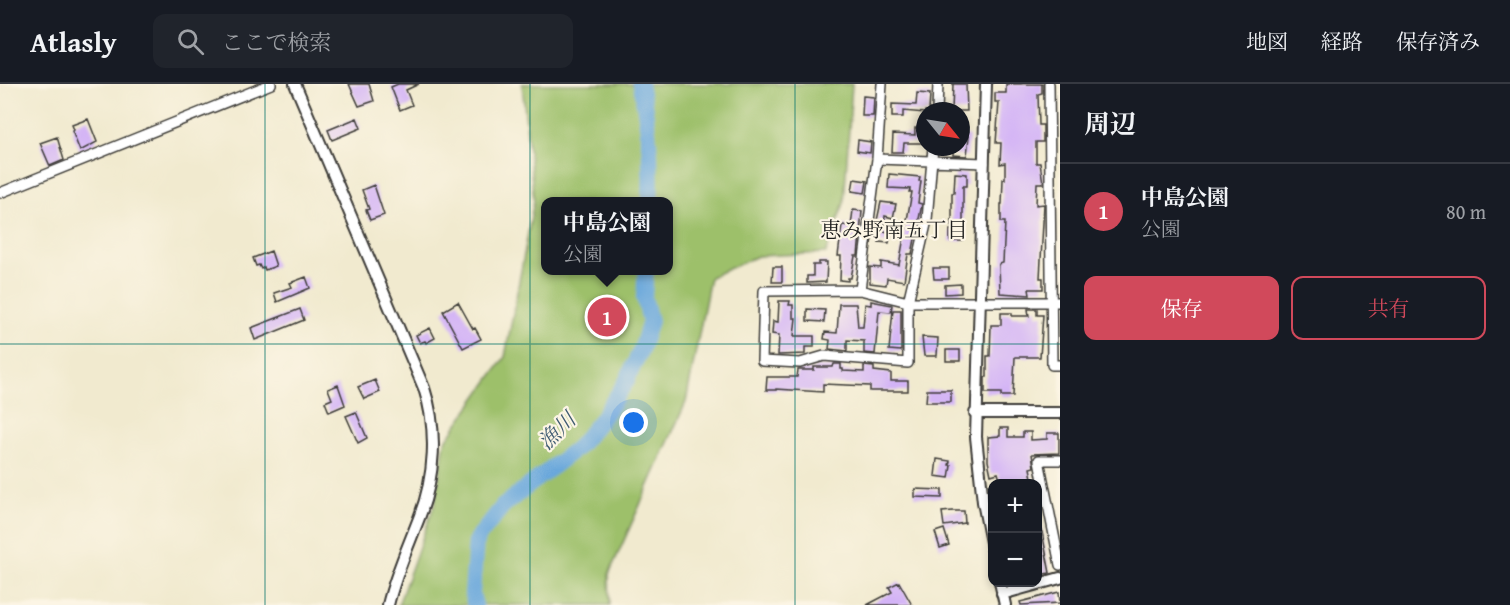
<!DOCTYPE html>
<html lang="ja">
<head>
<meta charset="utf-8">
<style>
	:root { --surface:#171b24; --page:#20242c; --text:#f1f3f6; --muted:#9ea1a6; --line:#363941; --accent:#d1495b }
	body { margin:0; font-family:"Gentium Book Plus","Noto Serif JP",serif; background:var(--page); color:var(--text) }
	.controls { position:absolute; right:18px; bottom:18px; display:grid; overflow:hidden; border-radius:12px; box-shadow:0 3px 9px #0003 }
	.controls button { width:54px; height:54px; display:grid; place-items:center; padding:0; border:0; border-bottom:2px solid var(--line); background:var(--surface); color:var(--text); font:30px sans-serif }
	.compass { position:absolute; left:916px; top:18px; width:54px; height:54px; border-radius:50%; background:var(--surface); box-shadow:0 3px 9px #0003; rotate:120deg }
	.you { position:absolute; left:634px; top:339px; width:21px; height:21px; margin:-15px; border:4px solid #fff; border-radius:50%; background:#1a73e8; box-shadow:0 0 0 9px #1a73e833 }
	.badge { display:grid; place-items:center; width:39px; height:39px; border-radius:50%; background:var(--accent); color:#fff; font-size:20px; font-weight:700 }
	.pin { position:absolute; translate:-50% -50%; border:3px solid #fff; box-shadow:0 2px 6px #0006 }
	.popup { position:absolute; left:541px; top:113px; width:132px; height:78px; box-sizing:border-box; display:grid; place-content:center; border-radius:12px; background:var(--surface); filter:drop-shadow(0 2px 4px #0005); font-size:20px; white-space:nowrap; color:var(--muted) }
	.popup b { font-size:22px; color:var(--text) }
	.popup::after { content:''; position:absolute; left:50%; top:100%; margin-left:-12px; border:12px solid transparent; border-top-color:var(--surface) }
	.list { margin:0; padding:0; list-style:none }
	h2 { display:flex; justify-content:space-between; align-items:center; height:78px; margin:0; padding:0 24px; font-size:26px }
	h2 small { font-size:20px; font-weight:400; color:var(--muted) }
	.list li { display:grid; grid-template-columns:39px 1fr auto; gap:18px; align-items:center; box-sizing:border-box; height:96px; padding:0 24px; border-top:2px solid var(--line) }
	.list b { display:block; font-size:22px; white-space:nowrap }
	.list p { margin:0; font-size:20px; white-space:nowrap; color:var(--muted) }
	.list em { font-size:20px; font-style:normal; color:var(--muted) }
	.actions { display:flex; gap:12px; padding:18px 24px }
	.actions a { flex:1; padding:14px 0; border:2px solid var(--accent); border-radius:12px; text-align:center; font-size:21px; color:var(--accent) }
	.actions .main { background:var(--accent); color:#fff }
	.icon { flex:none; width:33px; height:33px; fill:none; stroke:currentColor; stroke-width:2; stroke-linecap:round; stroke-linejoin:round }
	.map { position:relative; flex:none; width:1060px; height:521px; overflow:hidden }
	header { display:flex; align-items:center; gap:36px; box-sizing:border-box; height:84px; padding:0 30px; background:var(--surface); border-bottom:2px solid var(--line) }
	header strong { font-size:28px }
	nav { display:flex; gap:33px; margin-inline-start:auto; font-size:21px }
	.search { width:420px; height:54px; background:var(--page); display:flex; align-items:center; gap:15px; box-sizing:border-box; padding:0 21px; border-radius:12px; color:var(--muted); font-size:22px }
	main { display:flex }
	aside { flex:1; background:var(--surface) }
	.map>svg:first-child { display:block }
</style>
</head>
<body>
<header>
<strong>Atlasly</strong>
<div class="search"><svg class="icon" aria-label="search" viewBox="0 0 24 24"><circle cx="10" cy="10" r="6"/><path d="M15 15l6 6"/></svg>ここで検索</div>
<nav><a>地図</a><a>経路</a><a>保存済み</a></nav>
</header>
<main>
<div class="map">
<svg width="1060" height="521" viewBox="0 0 1060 521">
	<rect width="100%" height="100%" fill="#fcf5e5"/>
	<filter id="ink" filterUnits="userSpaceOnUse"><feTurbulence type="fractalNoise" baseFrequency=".0167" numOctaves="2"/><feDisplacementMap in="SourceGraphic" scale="12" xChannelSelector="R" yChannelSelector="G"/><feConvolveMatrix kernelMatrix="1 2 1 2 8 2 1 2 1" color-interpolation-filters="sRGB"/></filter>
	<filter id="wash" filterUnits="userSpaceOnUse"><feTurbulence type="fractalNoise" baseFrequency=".008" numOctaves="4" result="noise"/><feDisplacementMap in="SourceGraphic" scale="24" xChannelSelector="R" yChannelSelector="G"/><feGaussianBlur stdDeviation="1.35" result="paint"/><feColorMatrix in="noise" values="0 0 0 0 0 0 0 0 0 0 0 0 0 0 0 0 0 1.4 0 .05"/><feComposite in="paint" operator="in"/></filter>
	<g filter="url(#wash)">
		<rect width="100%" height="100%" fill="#f1eacf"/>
		<!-- green -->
		<path fill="#9dc06a" stroke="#5c6e43" stroke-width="1.5" fill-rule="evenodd" d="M522,0H852L844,119L826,169L758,172L710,193L686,318L609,490L610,521H398L435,419L445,358L505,273L534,117ZM546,118H668V186H546Z"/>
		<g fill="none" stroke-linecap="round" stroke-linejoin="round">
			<!-- river -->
			<path stroke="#69a7db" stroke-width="16" d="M640,0C649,39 652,78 650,118
				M475,521L472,510L476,456L503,422L578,363L599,338L626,298L642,263L650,237L644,213L646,186"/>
		</g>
		<g id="blocks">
			<!-- building -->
			<path fill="#d3b3f6" d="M349,0H369L374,17L359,22Z
				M398,0H419L406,6L412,21L400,26L391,3Z
				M953,0H966L967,27H952Z
				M1006,0H1042V9L1038,10L1039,41H1043V58H1036V79H1040L1043,99H1037L1036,121L1044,120L1040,194H1043V205H1029L1030,211L1000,209L999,180L1003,179L1005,138H1001V120H1002L1003,95H1005V79L1000,80L1001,59H996L999,18H995V9H1006Z
				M917,9L930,10L929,27H925V29L903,27V33H892V20L916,21Z
				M863,12L874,13L873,32H862Z
				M357,34L361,44L332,56L328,46Z
				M88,35L97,58L80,67L72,47L74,46L72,41Z
				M915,44H925V59H904L903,68H892L893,50L915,51Z
				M961,51L969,52L967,72L953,71V63H961Z
				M57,53L64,76L50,82L40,59Z
				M858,56L871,58L870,69L857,67Z
				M955,89L967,90V102H963V157H950V146H952V109H954Z
				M889,90L920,93L919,97H921L918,119L922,120L912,170H908L904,197L887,194L886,201L870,199V183L881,184V178L899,181L912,108H909L910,105L888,104Z
				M854,95L867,97L865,109L852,107Z
				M374,101L384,131L370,136L366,126L369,125L362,106Z
				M881,118L896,120L893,134L885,132L884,142L876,141Z
				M853,126L862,127L858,172H855L851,194H848V197L840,196L841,172H838L842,141L851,142Z
				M881,147L891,148L889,159L879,158Z
				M271,167L276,182L265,186L264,183L261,185L259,181L256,182L253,174Z
				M819,178H827L826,198L807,199V192H813V181H819Z
				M773,183H782V198H772Z
				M933,184H949V195H934Z
				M306,193L310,204L277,218L274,209L292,203L290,199Z
				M961,200V209L945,210V201Z
				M779,217H790L789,221H793V234H796L794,252H814V263H805V270L778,271L779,251L772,250L773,237L778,238Z
				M871,217L892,221L891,228L879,227L875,270L864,269V257L847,256V267L829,265L830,256L824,255L825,248L837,249L839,220H856L858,243H863L865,220L871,221Z
				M458,218L473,245L475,244L481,255L463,264L443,227Z
				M300,225L304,236L255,256L251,244Z
				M807,225L825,226L824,238L807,237Z
				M1028,225H1037V231H1043L1040,273H1015L1013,312H1001V309H985V293H987V272H990L991,241H1001V229H1012V232H1029Z
				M893,226H901V267L889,266Z
				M430,244L435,254L426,259L425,257L420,259L416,251Z
				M922,253L938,254L937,272H924Z
				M946,266H960V277H946Z
				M834,280H841V285H843V287L864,288V282L874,283V287L891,289V297H908V307H870V302L823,300V308L776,305V306H766L767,293H797L798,286H814V283H833Z
				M375,296L380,308L364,315L358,303Z
				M338,301L345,321L329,328L325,318L332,315L328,305Z
				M927,306H951V318H926Z
				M356,328L367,354L358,359L346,332Z
				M1000,344H1008V353H1023V348H1031V356L1047,355V349H1059V369L1032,370L1034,383L1030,384L1033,399H1001L998,389L991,391L988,377V353L1000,352Z
				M937,375L950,377L949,381H951L949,394L935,392Z
				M915,405L942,406V414L915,413Z
				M953,427H964L965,439L944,442L942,428Z
				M1038,443H1041L1050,489L1038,491Z
				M944,445L949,461L940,464L935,448Z
				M899,498L912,521H867L892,508L889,503Z
				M1059,508L1060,519L1021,521L1020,518Z"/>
		</g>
	</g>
	<g filter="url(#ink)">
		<use href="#blocks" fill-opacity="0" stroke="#3c3b37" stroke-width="1.5"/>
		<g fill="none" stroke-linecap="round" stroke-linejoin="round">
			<!-- minor casing -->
			<g stroke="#3c3b37" stroke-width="12">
				<path id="minor" d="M1049,0L1052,281H1060
					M937,27L938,0
					M933,63L927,136L908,218V279L824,272L800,279L762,277L764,207L860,206L908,218H1060
					M877,75L984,79
					M0,109L271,0
					M860,206L877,75L882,0
					M1060,376H1039L1060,481"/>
			</g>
			<!-- tertiary casing -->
			<g stroke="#3c3b37" stroke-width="14">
				<path id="tertiary" d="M295,0L424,304C438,346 435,393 419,434C408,463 395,491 388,521
					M986,0L976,353L983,418L992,464
					M975,329H1060
					M1000,498L1005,521
					M1002,510L1060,494"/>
			</g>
			<!-- minor -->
			<use href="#minor" stroke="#fff" stroke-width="9"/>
			<!-- tertiary -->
			<use href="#tertiary" stroke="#fff" stroke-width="10"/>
		</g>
	</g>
	<!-- grid -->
	<path fill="none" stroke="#0f766e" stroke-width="1.5" stroke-opacity="0.55" d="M265,0V521M530,0V521M795,0V521M0,260H1060"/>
	<g text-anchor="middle" stroke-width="4.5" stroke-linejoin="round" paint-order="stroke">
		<!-- neighbourhood labels -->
		<g font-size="21" fill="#1c1c1c" stroke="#fcf5e5">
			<text x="894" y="153">恵み野南五丁目</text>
		</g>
		<!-- water labels -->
		<g font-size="21" font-style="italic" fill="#3f5b72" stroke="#fcf5e5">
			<text transform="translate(557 347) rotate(-45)" y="7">漁川</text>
		</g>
	</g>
</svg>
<div class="controls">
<button>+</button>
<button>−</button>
</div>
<svg class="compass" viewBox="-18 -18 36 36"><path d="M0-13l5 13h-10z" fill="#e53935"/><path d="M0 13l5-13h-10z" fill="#9ea1a6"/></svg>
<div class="you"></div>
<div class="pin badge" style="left:607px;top:233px">1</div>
<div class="popup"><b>中島公園</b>公園</div>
</div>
<aside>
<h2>周辺<small></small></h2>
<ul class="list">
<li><span class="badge">1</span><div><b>中島公園</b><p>公園</p></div><em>80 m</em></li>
</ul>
<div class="actions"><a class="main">保存</a><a>共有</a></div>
</aside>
</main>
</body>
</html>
